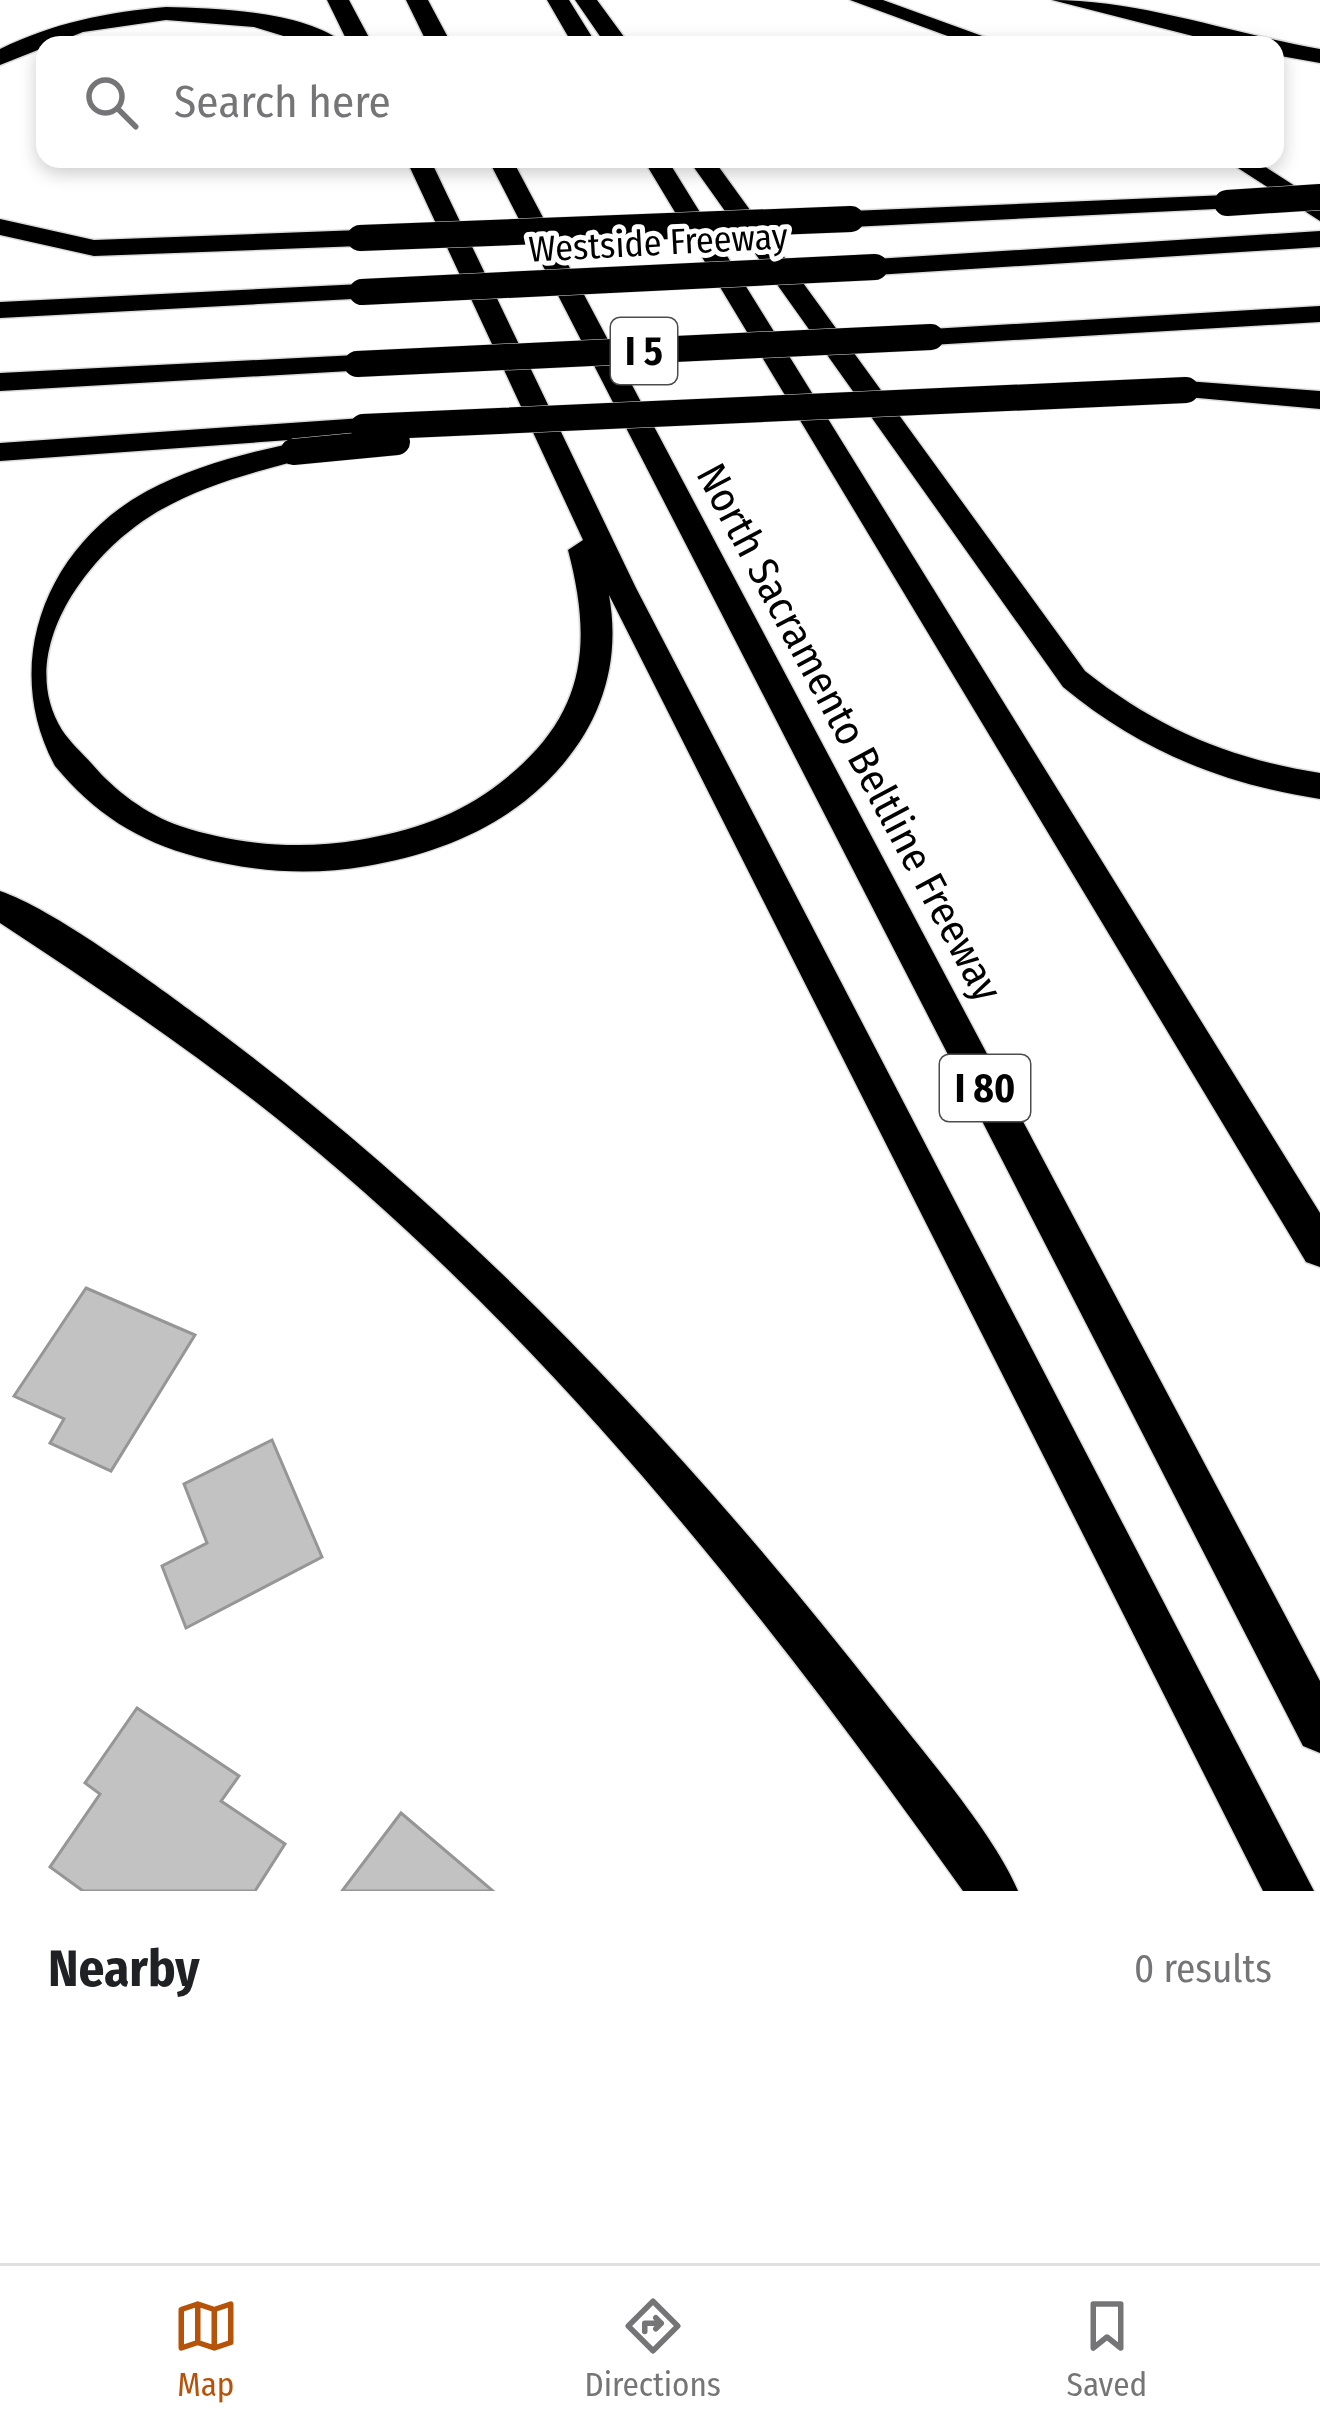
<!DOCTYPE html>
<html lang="en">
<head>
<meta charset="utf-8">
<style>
	:root { --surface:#fff; --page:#f2f2f2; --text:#202124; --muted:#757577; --line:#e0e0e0; --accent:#b45309 }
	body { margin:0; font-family:"Fira Sans Condensed",sans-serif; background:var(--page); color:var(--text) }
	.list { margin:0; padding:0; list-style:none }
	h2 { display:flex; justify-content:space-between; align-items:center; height:156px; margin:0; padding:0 48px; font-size:51px }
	h2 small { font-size:39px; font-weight:400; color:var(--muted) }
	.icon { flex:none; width:66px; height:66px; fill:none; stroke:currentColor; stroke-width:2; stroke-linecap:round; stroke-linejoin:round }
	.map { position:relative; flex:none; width:1320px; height:1891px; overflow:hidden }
	.search { position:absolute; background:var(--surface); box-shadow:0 6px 18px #0003; left:36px; right:36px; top:36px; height:132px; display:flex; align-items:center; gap:30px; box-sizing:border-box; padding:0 42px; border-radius:24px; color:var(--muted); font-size:45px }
	.sheet { height:372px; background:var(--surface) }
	nav { display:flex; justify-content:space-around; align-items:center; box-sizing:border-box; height:168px; border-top:3px solid var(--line); background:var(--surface); font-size:33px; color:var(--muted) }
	nav a { display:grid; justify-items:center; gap:6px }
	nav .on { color:var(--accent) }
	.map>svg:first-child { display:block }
</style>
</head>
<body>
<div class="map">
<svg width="1320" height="1891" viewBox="0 0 1320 1891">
	<rect width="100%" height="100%" fill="#fff"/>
	<!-- building -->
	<path fill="#c2c2c2" stroke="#969696" stroke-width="3" d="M86,1288L195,1335L111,1471L50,1443L64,1419L14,1396Z
		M272,1440L322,1557L186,1628L162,1566L207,1543L184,1484Z
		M137,1708L239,1776L221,1801L285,1844L255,1891H83L50,1867L100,1794L85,1783Z
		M401,1813L493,1891H342Z"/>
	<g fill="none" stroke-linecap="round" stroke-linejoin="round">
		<!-- motorway casing -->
		<g stroke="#dbdbdb" stroke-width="3">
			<path id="motorway" d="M327,0H349L373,45H349Z
				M406,0H428L452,45H428Z
				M547,0H569L597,45H573Z
				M575,0H597L630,45H606Z
				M850,0H883L1007,45H972Z
				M1052,0C1142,0 1233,34 1320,49V63L1275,55V45H1228Z
				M166,7C215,8 308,11 346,45H313L254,27L166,20L83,32L0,65V49C53,23 107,12 166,7Z
				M406,159H430L636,588L1314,1891H1263L609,595C624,678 590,749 525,801C479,837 424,856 367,866C309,876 254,872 197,857C137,841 94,813 55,766C0,664 46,546 147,491C192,467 243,454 293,443L307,452L303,459C244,475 186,489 136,526C78,569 17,657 62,730C70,742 82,753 92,764C114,790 147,815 180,826C237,845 300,850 359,840C411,831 458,816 500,783C584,718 594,649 568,550L583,540Z
				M488,159H512L1320,1681V1753L1303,1746Z
				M643,159H667L1320,1213V1267L1306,1262Z
				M688,159H713L1085,671C1157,728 1230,759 1320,773V799C1222,784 1139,750 1063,687Z
				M1224,159H1253L1320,202V221Z
				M1227,195L1240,203L1236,208L851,227L838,219L851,211Z
				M0,219L94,240L360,230L373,238L360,246L94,256L0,235Z
				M1320,231V247L875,275L862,267L875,259Z
				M362,284L375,292L371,298L0,318V302Z
				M1320,306V322L931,345L917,337L931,329Z
				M357,355L367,358V370L0,391V373Z
				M1186,381L1320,391V409L1176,396V384Z
				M363,418L373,420V434L0,461V443Z
				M0,891C54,909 157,986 206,1022C465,1215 683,1445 882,1699C923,1752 993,1832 1018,1891H963C763,1610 546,1334 275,1117C187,1047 94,985 0,923Z"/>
		</g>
		<!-- motorway -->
		<use href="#motorway" fill="#000" fill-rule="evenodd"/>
		<!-- motorway-bridge casing -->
		<g stroke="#dbdbdb" stroke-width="27" stroke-linecap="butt">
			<path id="motorway-bridge" d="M1227,203L1320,197
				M360,238L851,219
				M362,292L875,267
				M357,364L931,337
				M363,427L1186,390
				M293,452L397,442"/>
		</g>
		<!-- motorway-bridge -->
		<use href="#motorway-bridge" stroke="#000" stroke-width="26"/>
	</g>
	<g text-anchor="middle" stroke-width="10" stroke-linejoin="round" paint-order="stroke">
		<!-- far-street labels -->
		<g font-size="36" fill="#000" stroke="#fff">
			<text transform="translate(658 242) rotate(-3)" y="13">Westside Freeway</text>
		</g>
		<!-- shield labels -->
		<g fill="#fff" stroke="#4c4c4c" stroke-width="3">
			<rect x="611" y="318" width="66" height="66" rx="9"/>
			<rect x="940" y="1055" width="90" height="66" rx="9"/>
		</g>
		<g font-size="39" font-weight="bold" fill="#000">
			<text x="644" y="365">I 5</text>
			<text x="985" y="1102">I 80</text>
		</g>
		<!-- street labels -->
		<g font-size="42" fill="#000" stroke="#fff">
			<text transform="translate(850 732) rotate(62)" y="15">North Sacramento Beltline Freeway</text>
		</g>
	</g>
</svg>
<div class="search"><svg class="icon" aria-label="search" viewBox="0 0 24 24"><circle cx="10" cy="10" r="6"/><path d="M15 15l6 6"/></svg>Search here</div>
</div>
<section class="sheet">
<h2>Nearby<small>0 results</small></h2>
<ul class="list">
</ul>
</section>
<nav>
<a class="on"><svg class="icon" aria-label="map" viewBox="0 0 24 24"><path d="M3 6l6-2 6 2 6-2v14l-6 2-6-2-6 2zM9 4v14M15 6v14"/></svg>Map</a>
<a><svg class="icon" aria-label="directions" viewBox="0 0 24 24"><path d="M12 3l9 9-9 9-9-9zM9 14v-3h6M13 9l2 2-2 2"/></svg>Directions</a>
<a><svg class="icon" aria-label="saved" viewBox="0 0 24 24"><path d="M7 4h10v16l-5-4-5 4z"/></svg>Saved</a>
</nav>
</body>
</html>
